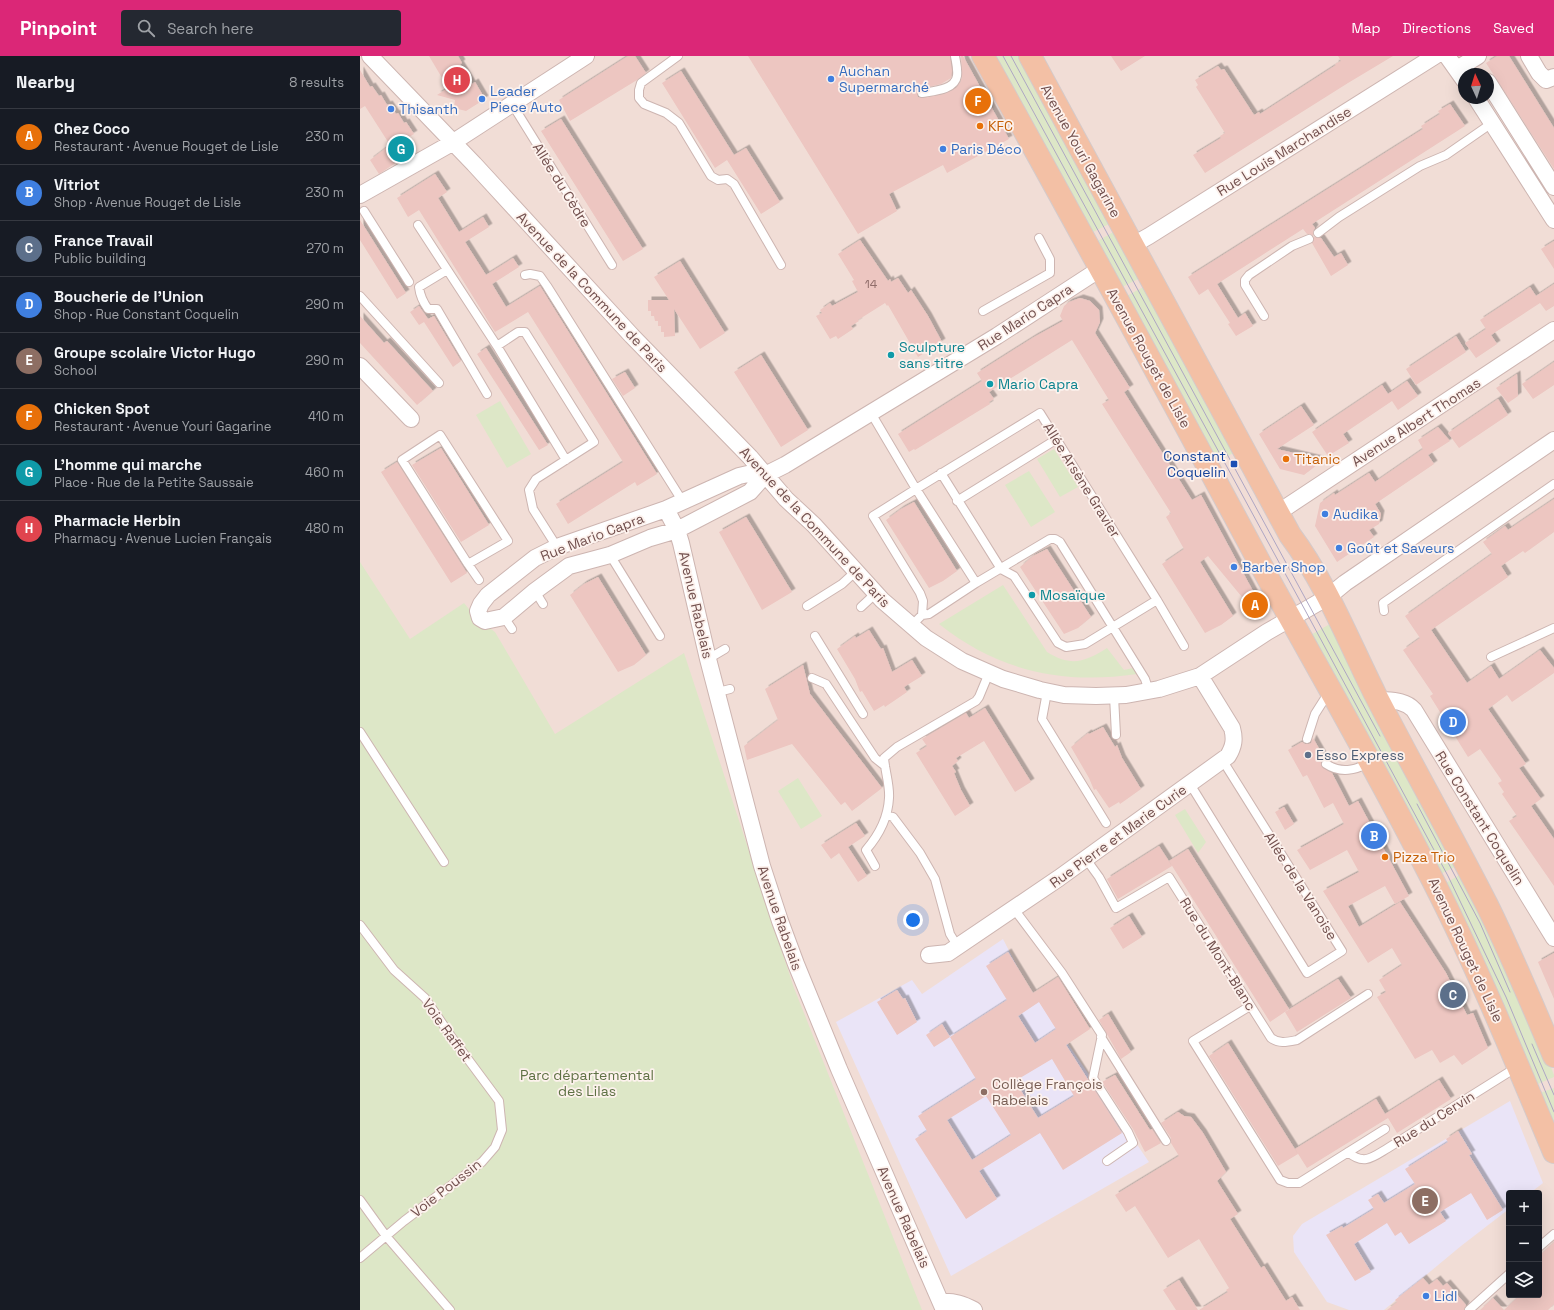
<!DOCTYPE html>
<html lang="en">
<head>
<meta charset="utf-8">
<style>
	:root { --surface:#171b24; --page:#242831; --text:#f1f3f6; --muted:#9ea1a6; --line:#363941; --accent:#db2777 }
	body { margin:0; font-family:"Space Grotesk",sans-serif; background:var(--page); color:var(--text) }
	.controls { position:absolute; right:12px; bottom:12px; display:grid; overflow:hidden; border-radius:4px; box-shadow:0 4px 16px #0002 }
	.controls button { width:36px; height:36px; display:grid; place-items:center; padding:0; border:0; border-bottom:1px solid var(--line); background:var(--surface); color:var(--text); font:20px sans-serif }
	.compass { position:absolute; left:1098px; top:12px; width:36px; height:36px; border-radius:50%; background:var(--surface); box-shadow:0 4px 16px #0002; rotate:356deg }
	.you { position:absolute; left:553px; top:864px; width:14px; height:14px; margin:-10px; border:3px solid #fff; border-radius:50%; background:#1a73e8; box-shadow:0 0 0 6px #1a73e833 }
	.badge { display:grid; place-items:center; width:26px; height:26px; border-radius:50%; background:var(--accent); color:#fff; font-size:13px; font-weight:700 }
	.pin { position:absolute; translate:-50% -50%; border:2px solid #fff; box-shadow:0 1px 4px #0006 }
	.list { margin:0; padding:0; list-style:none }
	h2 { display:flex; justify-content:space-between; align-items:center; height:52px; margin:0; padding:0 16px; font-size:17px }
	h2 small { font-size:13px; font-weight:400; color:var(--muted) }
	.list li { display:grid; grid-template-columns:26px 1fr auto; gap:12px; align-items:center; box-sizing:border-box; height:56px; padding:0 16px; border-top:1px solid var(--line) }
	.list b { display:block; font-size:15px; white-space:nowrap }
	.list p { margin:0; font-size:13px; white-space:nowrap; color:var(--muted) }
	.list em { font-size:13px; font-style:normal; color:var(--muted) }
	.icon { flex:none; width:22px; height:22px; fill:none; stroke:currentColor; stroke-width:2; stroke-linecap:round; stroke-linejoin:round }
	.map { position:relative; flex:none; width:1194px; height:1254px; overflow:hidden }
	header { display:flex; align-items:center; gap:24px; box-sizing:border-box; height:56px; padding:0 20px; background:var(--accent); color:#fff }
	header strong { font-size:19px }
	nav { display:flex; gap:22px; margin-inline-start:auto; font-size:14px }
	.search { width:280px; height:36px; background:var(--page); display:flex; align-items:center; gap:10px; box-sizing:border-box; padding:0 14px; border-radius:4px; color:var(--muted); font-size:15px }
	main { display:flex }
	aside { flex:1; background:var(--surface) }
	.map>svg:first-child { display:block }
</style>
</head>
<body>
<header>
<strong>Pinpoint</strong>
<div class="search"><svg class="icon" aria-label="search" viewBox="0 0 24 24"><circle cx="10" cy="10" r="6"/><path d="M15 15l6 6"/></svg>Search here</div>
<nav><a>Map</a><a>Directions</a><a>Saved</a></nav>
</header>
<main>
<aside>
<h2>Nearby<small>8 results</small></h2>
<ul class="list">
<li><span class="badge" style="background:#e8710a">A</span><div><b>Chez Coco</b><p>Restaurant · Avenue Rouget de Lisle</p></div><em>230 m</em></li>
<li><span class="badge" style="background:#3f7fe0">B</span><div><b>Vitriot</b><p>Shop · Avenue Rouget de Lisle</p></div><em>230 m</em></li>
<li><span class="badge" style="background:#5c6f8a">C</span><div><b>France Travail</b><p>Public building</p></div><em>270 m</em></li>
<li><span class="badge" style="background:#3f7fe0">D</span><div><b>Boucherie de l'Union</b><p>Shop · Rue Constant Coquelin</p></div><em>290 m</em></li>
<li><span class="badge" style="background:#8d6e63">E</span><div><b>Groupe scolaire Victor Hugo</b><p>School</p></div><em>290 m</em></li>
<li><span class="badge" style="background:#e8710a">F</span><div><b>Chicken Spot</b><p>Restaurant · Avenue Youri Gagarine</p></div><em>410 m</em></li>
<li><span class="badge" style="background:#0f9aa8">G</span><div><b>L'homme qui marche</b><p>Place · Rue de la Petite Saussaie</p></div><em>460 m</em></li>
<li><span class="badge" style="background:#e0444e">H</span><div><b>Pharmacie Herbin</b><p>Pharmacy · Avenue Lucien Français</p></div><em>480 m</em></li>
</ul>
</aside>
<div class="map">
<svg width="1194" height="1254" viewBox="0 0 1194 1254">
	<defs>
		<filter id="shadow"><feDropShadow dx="3.5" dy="-3.5" stdDeviation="0" flood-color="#0004"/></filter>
	</defs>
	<rect width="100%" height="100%" fill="#faede7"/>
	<!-- residential -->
	<path fill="#f1ddd6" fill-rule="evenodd" d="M0,0H1194V1254H0ZM1104,18H1128V42H1104ZM1149,1137H1179V1239H1149Z"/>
	<!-- education -->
	<path fill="#eae4f7" d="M643,883L664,924L789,1106L591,1220L476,966L552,924L562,938Z
		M1150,1045L1183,1127L1170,1137H1149V1153L1101,1190L1024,1254H989L967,1246L934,1196L933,1180L942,1168Z"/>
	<!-- green -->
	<path fill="#dde7c7" d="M632,0H663L753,166L729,178Z
		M50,81L52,86V90L37,99L33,92Z
		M757,174L782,221L758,233L734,187Z
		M787,229L877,395L855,407L763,242Z
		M140,345L171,398L147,412L116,359Z
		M694,393L718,431L700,441L677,403Z
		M669,415L695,456L671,471L645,429Z
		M0,506L50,583L104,547L117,563L135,576L195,678L324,597L434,932L562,1254H0Z
		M643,529L687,596C711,611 725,606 747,592L764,614L773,612L777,618C702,629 638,615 579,568Z
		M970,568L1099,809L1078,819L949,580Z
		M438,722L462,760L441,773L418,735Z
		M825,753L846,786L838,797L815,759Z
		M1103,817L1166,949L1194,1019V1021L1173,1030L1084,828Z
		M1194,1032V1079L1177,1038Z"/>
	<!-- building -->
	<path fill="#edc6c1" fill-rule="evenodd" filter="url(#shadow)" d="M69,0H98L102,7L100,8L112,28L115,26L125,43L106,55L94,52L95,44L77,39L88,32Z
		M268,0H275L286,17L277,24L210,65L199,44Z
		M388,0H590L592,15L591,22L581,28L559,33L557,38L558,41L562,42L584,38L596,32L600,27L602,21L601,0H603L649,83L587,117L583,109L529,138L537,155L498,178Z
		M751,0H785L761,15Z
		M978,0H1033L988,27L845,117L833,99L861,82L860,80L865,77L836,31L838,29L835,24L858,10L861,14L864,13L894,59L899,56L900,58L976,9L975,8L981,5Z
		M1137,0H1149L1194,72V113L1126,7Z
		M0,14L10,31L12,30L19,40L21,39L27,49L29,48L36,58L38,57L44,67L46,66L54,78L32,91L40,104L19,118L10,104L30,89L5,50L0,53Z
		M321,15L374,99L386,92L420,146L401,158L367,104L355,112L302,27Z
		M1090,48L1105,70L952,168L955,172L953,175V180L950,178H947L943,173L857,228L878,262L885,257L893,270L876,280L868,268L870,267L848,233L839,239L828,221L1063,73L1061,70L1080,58L1078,55Z
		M201,63L283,193L263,205L181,75Z
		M75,118L87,136L78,142L99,176L123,161L129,171L105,186L126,219L153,202L159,211L132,228L146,251L180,230L297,418L277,430L275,426L208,468L196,448L263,406L168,256L135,276L59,154L48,161L37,142Z
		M0,164L46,237L37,243L0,184Z
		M954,181L961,182L974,201L981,197L988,209L971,220L952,187Z
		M500,184L528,225L530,223L531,226L538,222L548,237L551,234L568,260L582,286L558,301L528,249L527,250L525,247L498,264L499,265L491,270L493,273L478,283L476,280L470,283L456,260L462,257L460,254L470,247L472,250L498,236L492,225L494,224L478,198Z
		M1194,185V213L1181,193Z
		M320,205L365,277L340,293L314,253L315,280L304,281V276H301V270H298V265H295L294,260H291V255H288V244H309L294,221Z
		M1194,228V250L1186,255L1180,247L1131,279L1137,288L1116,302L1105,287L1126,273L1120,264L1170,231L1176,240Z
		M720,242L730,245L739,254L740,266L735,277L770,332L764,336L832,444L841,439L900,548L896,558L848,500L840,506L873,560L861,569L845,577L802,508L824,493L806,461L811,457L742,348L749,344L712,284L629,336L634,343L629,346L630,348L555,394L554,393L549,396L538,378L622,325L617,317L674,281L703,265L700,260L704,250L709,246Z
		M59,250L68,263L74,260L101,305L93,311L64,266L59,269L50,256Z
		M0,260L24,287L27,285L73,335L57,349L0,287Z
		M1096,280L1106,296L1056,329L1046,313Z
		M126,292L188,389L179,394L117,298Z
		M401,299L448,374L421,391L374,316Z
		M1194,306V329L1173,343L1162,328Z
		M265,316L275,332L263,340L252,323Z
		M1157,318L1158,340L1148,347L1136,332Z
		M1047,325L1058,340L1038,354L1032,345L983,378L989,387L968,400L952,376L1022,329L1028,338Z
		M1138,343L1148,359L1099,392L1088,377Z
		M941,350L954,369L917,393L963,404L944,419L920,413L899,378Z
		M1078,371L1090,385L1068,399L1074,408L1015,448L1021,458L1019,468L1009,474L1014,481L977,506L955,470L960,447L974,437L975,439L1009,417L1015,426L1063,393L1058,384Z
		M81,392L129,469L101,486L52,409Z
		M37,406L107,517L91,527L21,416Z
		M1194,443V476L1165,497L1163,495L1141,510L1148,521L1071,574L1107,627L1131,610L1139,623L1180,594L1194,612V617L1152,646L1147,639L1128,653L1166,708L1159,712L1181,743L1171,750L1194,783V830L1149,765L1157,760L1142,738L1144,736L1138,727L1142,725L1120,693L1108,701L1070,640L1073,638L1043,594L1060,582L1045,560L1132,498L1123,486L1145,470L1148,474Z
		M554,446L597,515L583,525L569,532L526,464L541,453Z
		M386,461L432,536L402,554L359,476Z
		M687,493L731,561L718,572L704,578L660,511L673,500Z
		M238,521L286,599L274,609L258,616L210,539L224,528Z
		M509,574L521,593L523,592L532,616L552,604L562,620L544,631L547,636L525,651L524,649L514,655L502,635L500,636L495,623L477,593L495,580L496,582Z
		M443,609L450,638L522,732L492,755L485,746L481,749L432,688L387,704L384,690L418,664L405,633Z
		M625,652L671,726L655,736L624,685L596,702L598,705L592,710L596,716L594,717L601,734L610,750L595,760L556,697L567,690L562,683L606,657L609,662Z
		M743,671L755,691L757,689L762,702L781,733L760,748L759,746L749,752L736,733L734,734L729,722L711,691L728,677L729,678Z
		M953,682L965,703L961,706L962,711L972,717L989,750L998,745L1049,840L1035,848L1025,830L988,850L999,871L1040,846L1086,917L1107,959L1113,957L1128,992L1102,1009L1094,999L1080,1007L1072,994L1055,1003L1017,941L1026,936L1019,924L1042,909L1032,892L1008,907L963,835L999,816L987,794L950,814L937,794L984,768L973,747L964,752L947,719L943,721L928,694L942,686L945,688H949L951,687Z
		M924,751L934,768L925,774L915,756Z
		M496,767L505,780L488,791L507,820L498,826L479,797L471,803L461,789Z
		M799,790L812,810L758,843L747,823Z
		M828,793L929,953L910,966L809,805Z
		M769,860L782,881L763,893L750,872Z
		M648,896L673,937L698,921L730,973L706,989L762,1077L703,1114L680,1077L619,1115L637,1143L606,1163L555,1083L567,1075L558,1060L616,1023L590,981L647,944L626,910ZM679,946L696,973L675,987L658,960ZM692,1003L714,1040L678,1062L655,1025ZM626,1040L651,1079L612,1104L587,1064Z
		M1194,897V943L1178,906Z
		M978,923L991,942L937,976L925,956Z
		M537,934L543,943L545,942L557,966L537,979L517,946Z
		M748,958L771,996L761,1003L739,964Z
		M582,968L590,981L574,991L566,979Z
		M868,987L938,1098L918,1110L849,1000Z
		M755,1019L790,1074L792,1073L801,1087L785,1096L773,1073L742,1026Z
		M1079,1024L1091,1043L1037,1077L1028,1062L947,1112L935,1093L1016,1043L1025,1058Z
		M818,1056L824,1060L831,1061L843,1077L866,1116L857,1125L878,1158L870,1163L901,1212L904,1210L926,1245L932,1241L940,1254H839L868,1236L866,1234L869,1232L839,1183L808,1202L775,1150L766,1156L755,1139L819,1100L811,1087V1082L801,1067Z
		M1098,1075L1112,1098L1109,1099L1143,1154L1127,1164L1111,1137L1080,1156L1086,1165L1049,1188L1041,1176L1035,1180L1027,1167L994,1188L1011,1216L995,1225L966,1179L982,1170L983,1172L1014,1153L1008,1144L1018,1138L1024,1147L1055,1128L1045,1113L1088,1086L1086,1083Z
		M1194,1186V1248L1188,1254H1120L1133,1242L1144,1254L1160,1239H1179V1200Z
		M1063,1222L1069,1229L1077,1223L1083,1230L1087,1227L1106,1249L1104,1254H1027L1037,1246L1035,1244Z
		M819,1224L838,1254H816L803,1234Z"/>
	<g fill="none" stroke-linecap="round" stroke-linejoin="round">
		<!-- lane casing -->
		<g stroke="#cdb5b1" stroke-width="10">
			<path id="lane" d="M318,0L281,27L279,34V42L284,48L306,57L319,67L351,120L358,124L367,123L374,128L421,209
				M562,37C573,35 595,34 597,20C598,13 596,6 595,0
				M152,48L252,209
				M4,155L49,226
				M58,169L137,290L206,404
				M958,177L979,161L1060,110L1086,99L1132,67
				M87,214L59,231C60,240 63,246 68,253H77L127,338
				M165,219L170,218L180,220L187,230L323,446
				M0,240L79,327
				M623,255L690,217V203L679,182
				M904,260L885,229V224L889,219L932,190L949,183
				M137,290L158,276H165L234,386L176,423L169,434L173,453L197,491
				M511,357L556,433L616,527L569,558L562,559L551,570
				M581,417L641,513L654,520L698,587L706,591L725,588L797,544L824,590
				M597,445L697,383
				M250,499L300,580
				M108,508L42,404L80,379L148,485L108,508L119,524
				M616,527L690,483H695L700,486L785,623L789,635
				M175,535L183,548
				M447,550L482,528L495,516
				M501,551L515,538
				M1024,555L1023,547L1194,428
				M562,559L563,545L560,537L513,460L556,433L680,357L797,544
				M144,561L152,573
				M455,580L503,658
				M1131,601L1194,572
				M348,603L365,593
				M452,622L466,628L515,702L525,710
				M358,636L370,633
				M687,636L682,663L746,767
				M754,640L756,679
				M0,676L84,806
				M947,683L955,658L969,636
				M966,708C981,718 995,714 1010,707
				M830,728L947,917L982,895L863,705
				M526,759L533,761L560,797L575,823L590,878L598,891
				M726,803L739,821L756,852L809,821L911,982C919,988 927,986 937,984L1008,938
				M515,810L506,794C519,779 528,762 529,742C530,730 525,715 524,702L537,691L616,645L619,641L629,617
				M654,853L702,917L742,979L733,1022L768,1076L773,1087L747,1105
				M0,869L34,914L65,942L93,983L139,1045L142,1074L135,1091L122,1106L44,1165L0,1202
				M890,950L833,985L920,1124L928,1127H939L1025,1073
				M741,981L806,1085
				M988,1096C1004,1110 1013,1101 1028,1092L1157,1011
				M0,1144L26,1180L90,1254
				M1179,1191L1194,1178
				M1109,1254L1149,1218"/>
		</g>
		<!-- street casing -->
		<g stroke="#cdb5b1" stroke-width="18">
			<path id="street" d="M10,0L114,108L272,280L390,401L426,443L454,469L522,544L566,582L602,605L643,623L680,634L704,639L736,640L766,639L799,633L840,620L907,576L968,541L985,527L1194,384
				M1087,0L1104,24
				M1169,0L1179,17L1186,24L1194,21
				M1097,13L1118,0
				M1128,26L1194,131
				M1116,42L1194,164
				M0,139L92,87L226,0
				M773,189L789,180L1075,0
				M0,310L51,363
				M392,417L405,419L390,436L317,474L290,482L250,499L209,510L175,535L144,561L125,565L120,562L118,555L121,548L128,539L175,502L197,491L306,453L379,420Z
				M405,419L425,409L637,280L740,213
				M306,453L317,474L321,487L348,603L402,810L420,865L436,908L479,1013L584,1254
				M917,456L928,450L1194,274
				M1019,644C1032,645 1045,644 1054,654L1194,882
				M569,899L588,897L699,822L868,700C874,690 875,683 872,672L840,620
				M581,1246C594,1245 603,1248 614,1254"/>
		</g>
		<!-- primary casing -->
		<g stroke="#d5caca" stroke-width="24">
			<path id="primary" d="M623,0C720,174 815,349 909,524C962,620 1017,715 1067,813C1115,905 1154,1001 1194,1096
				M670,0L930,479C966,527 988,584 1015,638C1052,710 1092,780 1128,851C1152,900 1173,950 1194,1000"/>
		</g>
		<!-- lane -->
		<use href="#lane" stroke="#fff" stroke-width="8"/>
		<!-- street -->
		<use href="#street" stroke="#fff" stroke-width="16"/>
		<!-- primary -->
		<use href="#primary" stroke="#f3c0a5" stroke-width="22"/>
		<!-- tram -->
		<path stroke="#aea6c3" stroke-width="1" d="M643,0L945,554L1088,820L1146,941L1194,1056
			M651,0L1020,680
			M1057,748L1120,867L1150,936
			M1172,988L1194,1039"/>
	</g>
	<!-- markers -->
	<g fill="#3f7fe0" stroke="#fdf2ed" stroke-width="1.5">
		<circle cx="471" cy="23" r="4"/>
		<circle cx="122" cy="43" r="4"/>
		<circle cx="31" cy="53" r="4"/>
		<circle cx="583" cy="93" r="4"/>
		<circle cx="965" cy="458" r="4"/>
		<circle cx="979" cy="492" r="4"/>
		<circle cx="874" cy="511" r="4"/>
		<circle cx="1066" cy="1240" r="4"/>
	</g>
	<g fill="#e8710a" stroke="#fdf2ed" stroke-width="1.5">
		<circle cx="620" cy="70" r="4"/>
		<circle cx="926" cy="403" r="4"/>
		<circle cx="1025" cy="801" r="4"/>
	</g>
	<g fill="#0f9aa8" stroke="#fdf2ed" stroke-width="1.5">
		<circle cx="531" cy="299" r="4"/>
		<circle cx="630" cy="328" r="4"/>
		<circle cx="672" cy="539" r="4"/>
	</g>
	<rect fill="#1a4fb4" stroke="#fdf2ed" stroke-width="1.5" x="870" y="404" width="8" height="8" rx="2"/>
	<circle fill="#5c6f8a" stroke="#fdf2ed" stroke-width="1.5" cx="948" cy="699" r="4"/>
	<circle fill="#8d6e63" stroke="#fdf2ed" stroke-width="1.5" cx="624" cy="1036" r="4"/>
	<g text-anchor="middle" stroke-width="3.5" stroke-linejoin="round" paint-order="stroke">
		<!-- number labels -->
		<g font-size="12" fill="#916e6b">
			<text x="511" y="232">14</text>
		</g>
		<!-- shop labels -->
		<g font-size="14" fill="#366cbe" stroke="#fdf2ed" text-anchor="start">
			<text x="479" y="20">Auchan<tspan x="479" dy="16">Supermarché</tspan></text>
			<text x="130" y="40">Leader<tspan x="130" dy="16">Piece Auto</tspan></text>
			<text x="39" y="58">Thisanth</text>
			<text x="591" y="98">Paris Déco</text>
			<text x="973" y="463">Audika</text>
			<text x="987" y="497">Goût et Saveurs</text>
			<text x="882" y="516">Barber Shop</text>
			<text x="1074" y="1245">Lidl</text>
		</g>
		<!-- food labels -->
		<g font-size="14" fill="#c56008" stroke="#fdf2ed" text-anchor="start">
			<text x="628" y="75">KFC</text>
			<text x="934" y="408">Titanic</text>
			<text x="1033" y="806">Pizza Trio</text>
		</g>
		<!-- street labels -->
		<g font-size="14" fill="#72504e" stroke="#fdf2ed">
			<text transform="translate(721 95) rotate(61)" y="5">Avenue Youri Gagarine</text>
			<text transform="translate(924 95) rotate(-32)" y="5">Rue Louis Marchandise</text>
			<text transform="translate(202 129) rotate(58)" y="5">Allée du Cèdre</text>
			<text transform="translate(232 236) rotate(47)" y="5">Avenue de la Commune de Paris</text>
			<text transform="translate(665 261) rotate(-33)" y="5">Rue Mario Capra</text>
			<text transform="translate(789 302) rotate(61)" y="5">Avenue Rouget de Lisle</text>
			<text transform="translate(1056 366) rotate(-33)" y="5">Avenue Albert Thomas</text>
			<text transform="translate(722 424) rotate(58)" y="5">Allée Arsène Gravier</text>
			<text transform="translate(455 471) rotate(47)" y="5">Avenue de la Commune de Paris</text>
			<text transform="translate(232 481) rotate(-21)" y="5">Rue Mario Capra</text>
			<text transform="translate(336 549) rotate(77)" y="5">Avenue Rabelais</text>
			<text transform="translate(1120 762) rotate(58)" y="5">Rue Constant Coquelin</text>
			<text transform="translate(758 780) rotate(-36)" y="5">Rue Pierre et Marie Curie</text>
			<text transform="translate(941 830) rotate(58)" y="5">Allée de la Vanoise</text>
			<text transform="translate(420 862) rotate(71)" y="5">Avenue Rabelais</text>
			<text transform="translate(1106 894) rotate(65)" y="5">Avenue Rouget de Lisle</text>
			<text transform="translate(858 898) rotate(58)" y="5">Rue du Mont-Blanc</text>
			<text transform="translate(87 974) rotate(54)" y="5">Voie Raffet</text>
			<text transform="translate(1074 1063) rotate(-32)" y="5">Rue du Cervin</text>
			<text transform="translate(86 1132) rotate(-38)" y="5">Voie Poussin</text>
			<text transform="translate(544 1161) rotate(66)" y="5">Avenue Rabelais</text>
		</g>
		<!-- culture labels -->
		<g font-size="14" fill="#0d838f" stroke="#fdf2ed" text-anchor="start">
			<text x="539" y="296">Sculpture<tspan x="539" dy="16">sans titre</tspan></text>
			<text x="638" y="333">Mario Capra</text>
			<text x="680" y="544">Mosaïque</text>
		</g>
		<!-- transit labels -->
		<g font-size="14" fill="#164399" stroke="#fdf2ed" text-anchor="end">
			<text x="866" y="405">Constant<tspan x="866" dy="16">Coquelin</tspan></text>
		</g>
		<!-- service labels -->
		<g font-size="14" fill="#4e5e75" stroke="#fdf2ed" text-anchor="start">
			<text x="956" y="704">Esso Express</text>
		</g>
		<!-- park labels -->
		<g font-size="14" fill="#5e7144" stroke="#fdf2ed">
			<text x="227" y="1024">Parc départemental<tspan x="227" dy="16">des Lilas</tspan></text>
		</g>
		<!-- education labels -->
		<g font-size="14" fill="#785e54" stroke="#fdf2ed" text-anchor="start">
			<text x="632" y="1033">Collège François<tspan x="632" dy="16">Rabelais</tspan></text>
		</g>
	</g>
</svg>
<div class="controls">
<button>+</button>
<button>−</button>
<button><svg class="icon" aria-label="layers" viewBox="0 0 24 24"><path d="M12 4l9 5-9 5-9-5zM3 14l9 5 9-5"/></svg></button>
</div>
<svg class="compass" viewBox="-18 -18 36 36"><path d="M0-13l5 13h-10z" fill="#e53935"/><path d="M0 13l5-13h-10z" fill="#9ea1a6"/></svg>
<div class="you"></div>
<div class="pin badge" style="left:895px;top:549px;background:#e8710a">A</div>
<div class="pin badge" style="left:1014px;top:780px;background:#3f7fe0">B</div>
<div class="pin badge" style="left:1093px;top:939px;background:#5c6f8a">C</div>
<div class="pin badge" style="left:1093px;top:666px;background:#3f7fe0">D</div>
<div class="pin badge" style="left:1065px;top:1145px;background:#8d6e63">E</div>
<div class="pin badge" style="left:618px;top:45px;background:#e8710a">F</div>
<div class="pin badge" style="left:41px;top:93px;background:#0f9aa8">G</div>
<div class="pin badge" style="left:97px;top:24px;background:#e0444e">H</div>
</div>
</main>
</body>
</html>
